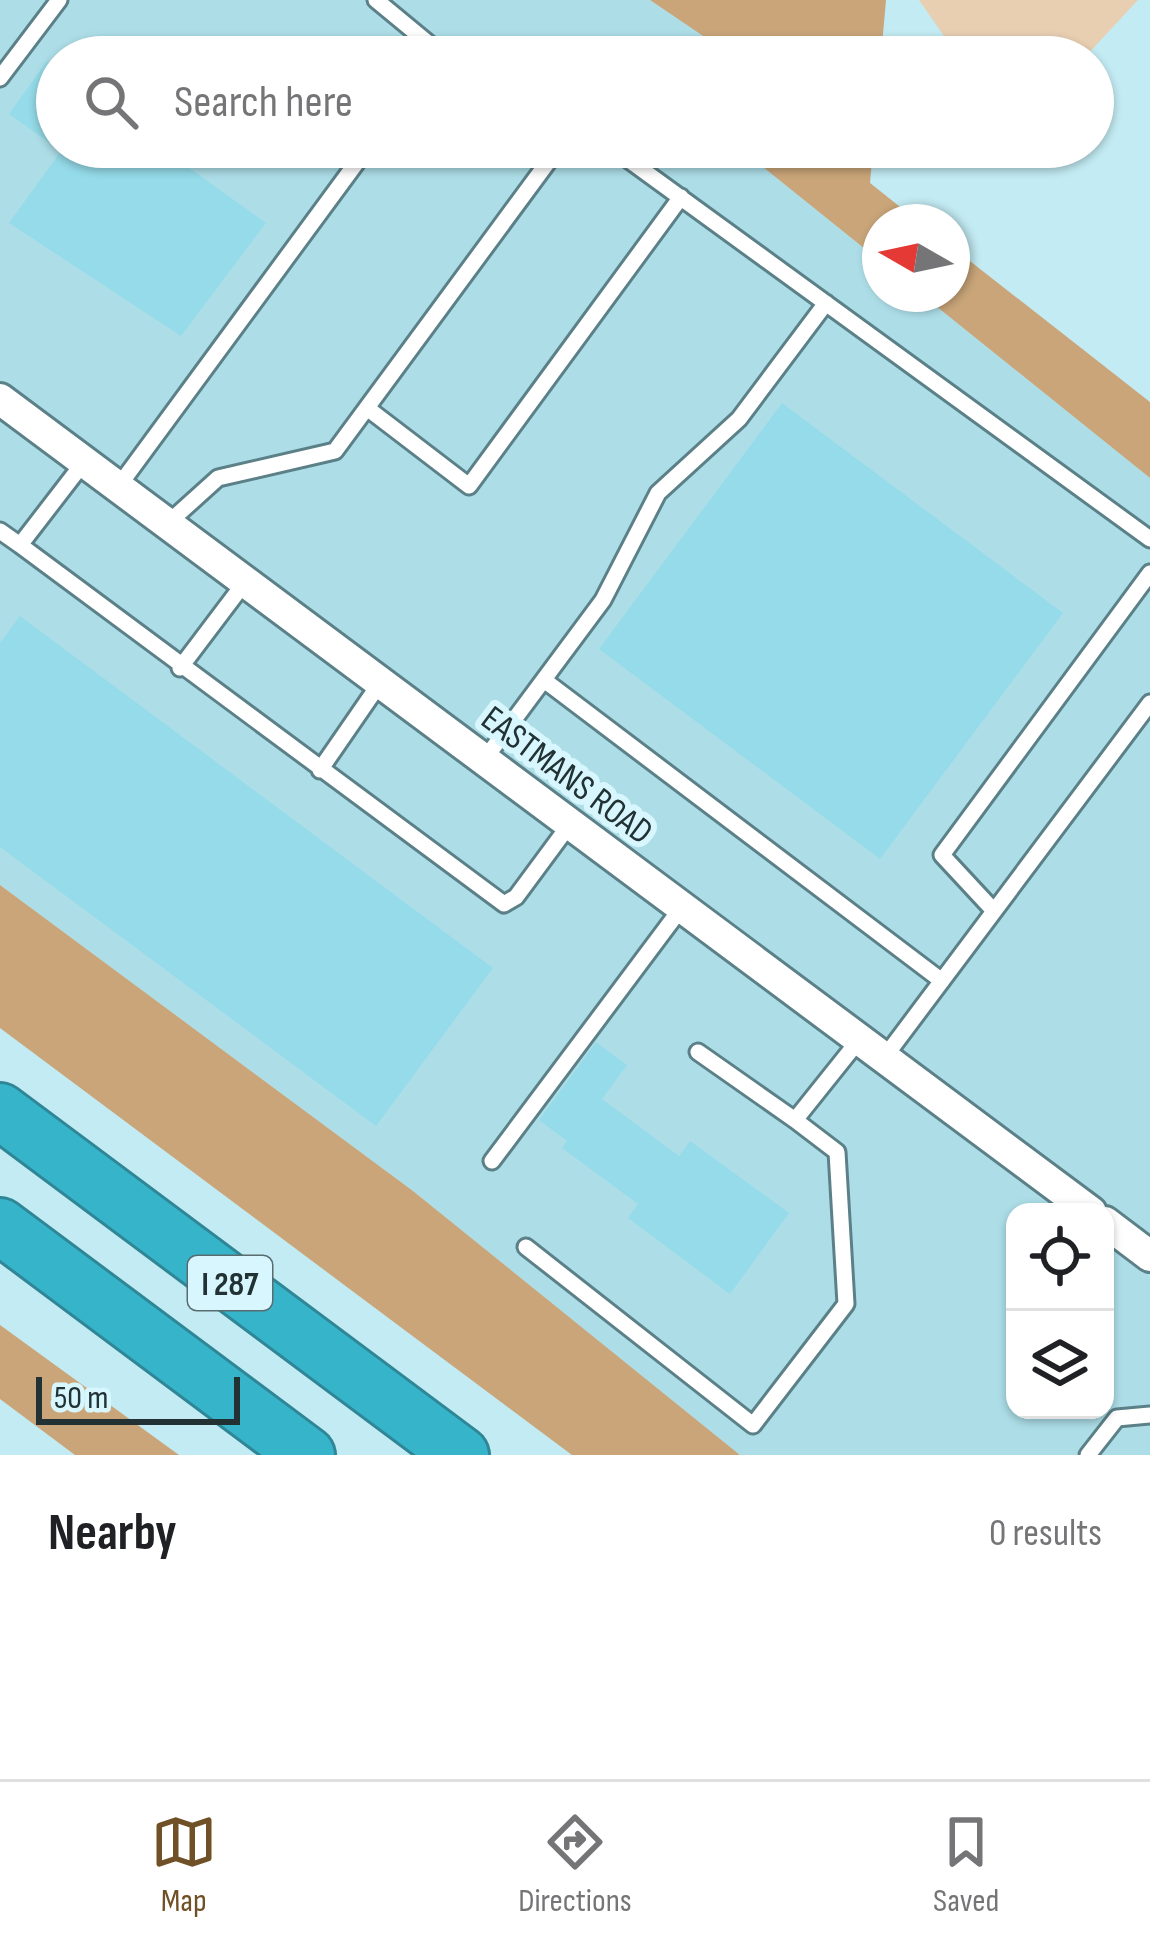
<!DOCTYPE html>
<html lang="en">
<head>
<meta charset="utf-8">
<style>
	:root { --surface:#fff; --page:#f6f6f6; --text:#202124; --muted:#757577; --line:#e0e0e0; --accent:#705027 }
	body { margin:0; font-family:"Sofia Sans Condensed",sans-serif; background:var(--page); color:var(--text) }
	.controls { position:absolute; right:36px; bottom:36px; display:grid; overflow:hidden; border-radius:24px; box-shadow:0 3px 9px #0004 }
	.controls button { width:108px; height:108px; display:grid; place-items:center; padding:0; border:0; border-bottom:3px solid var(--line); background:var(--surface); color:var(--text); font:60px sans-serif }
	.compass { position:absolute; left:862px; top:204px; width:108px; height:108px; border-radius:50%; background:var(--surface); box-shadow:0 3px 9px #0004; rotate:279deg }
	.scale { position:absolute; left:36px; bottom:30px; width:204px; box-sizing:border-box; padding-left:12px; border:6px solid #213134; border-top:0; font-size:33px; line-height:42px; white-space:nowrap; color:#213134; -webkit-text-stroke:9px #d7f6fd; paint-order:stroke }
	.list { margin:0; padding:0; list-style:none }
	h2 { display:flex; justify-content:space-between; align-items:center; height:156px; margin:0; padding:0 48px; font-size:51px }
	h2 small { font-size:39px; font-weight:400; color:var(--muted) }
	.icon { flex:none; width:66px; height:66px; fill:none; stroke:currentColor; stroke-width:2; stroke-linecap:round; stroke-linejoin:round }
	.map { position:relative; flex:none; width:1150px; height:1455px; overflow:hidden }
	.search { position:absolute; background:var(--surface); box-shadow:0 3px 9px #0004; left:36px; right:36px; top:36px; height:132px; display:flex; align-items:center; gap:30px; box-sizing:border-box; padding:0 42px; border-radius:66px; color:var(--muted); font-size:45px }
	.sheet { height:324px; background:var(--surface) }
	nav { display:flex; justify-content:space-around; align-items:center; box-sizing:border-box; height:168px; border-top:3px solid var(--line); background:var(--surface); font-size:33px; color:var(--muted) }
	nav a { display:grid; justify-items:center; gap:6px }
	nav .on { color:var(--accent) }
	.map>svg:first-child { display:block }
</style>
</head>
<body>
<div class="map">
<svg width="1150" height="1455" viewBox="0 0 1150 1455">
	<rect width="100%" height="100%" fill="#c3ebf3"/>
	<!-- built -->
	<path fill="#addee8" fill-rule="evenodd" d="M0,0H650L734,57H57V147H761L763,167L880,261V294H921L1150,478V1455H740L413,1191L0,885ZM1015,1212H1105V1410H1015Z"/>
	<!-- green -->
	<path fill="#e9cfb2" d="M919,0H1138L1085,57H977L955,52Z"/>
	<!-- forest -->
	<path fill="#c9a579" d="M650,0H886L881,57H734Z
		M761,147H873L870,183L919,222H880V261L763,167Z
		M952,247L1150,402V478L921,294H952Z
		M0,885L413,1191L740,1455H572L0,1028Z
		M0,1325L179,1455H75L0,1399Z"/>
	<!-- building -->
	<path fill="#95dbe9" d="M47,61L57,69V147H160L266,223L181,336L9,223L61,151L9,114Z
		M782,403L1063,613L880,859L599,649Z
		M20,616L493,968L376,1126L0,847V643Z
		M596,1042L627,1065L602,1099L679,1156L690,1141L789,1213L730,1294L628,1218L638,1204L562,1148L567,1141L539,1120Z"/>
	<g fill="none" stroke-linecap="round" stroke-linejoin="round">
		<!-- lane casing -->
		<g stroke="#5c8088" stroke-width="21">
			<path id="lane" d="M376,0L439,52L435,57
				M0,78L59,0
				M611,147L1150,539
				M367,408L469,486L681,197
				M84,462L20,545L504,904L516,897L570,824
				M118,487L368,147
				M167,524L218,478L335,451L559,147
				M0,531L20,545
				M180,668L245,582
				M544,680L942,981
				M484,760L603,600L658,493L739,419L826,303
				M320,770L380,683
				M994,911L942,855L1150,573
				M698,1052L795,1120L859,1040
				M884,1058L1150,703
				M492,1161L682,907
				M526,1247L753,1425L846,1304L837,1152L795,1120
				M1088,1455L1117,1418L1150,1415"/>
		</g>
		<!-- street casing -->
		<g stroke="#5c8088" stroke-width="36">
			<path id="street" d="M0,399L1091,1212
				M1105,1222L1150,1256"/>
		</g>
		<!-- highway casing -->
		<g stroke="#2f8696" stroke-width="60">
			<path id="highway" d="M0,1111L461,1455
				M0,1226L307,1455"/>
		</g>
		<!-- lane -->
		<use href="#lane" stroke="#fff" stroke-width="15"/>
		<!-- street -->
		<use href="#street" stroke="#fff" stroke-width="30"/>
		<!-- highway -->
		<use href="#highway" stroke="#36b4ca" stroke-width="54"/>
	</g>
	<g text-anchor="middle" stroke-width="12" stroke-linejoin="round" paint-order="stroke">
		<!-- shield labels -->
		<rect fill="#d7f6fd" stroke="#586c70" stroke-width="3" x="188" y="1256" width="84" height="54" rx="9"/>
		<g font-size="33" font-weight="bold" fill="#213134">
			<text x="230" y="1295">I 287</text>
		</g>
		<!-- street labels -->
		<g font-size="36" fill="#213134" stroke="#d7f6fd">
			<text transform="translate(568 774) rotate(37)" y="13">EASTMANS ROAD</text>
		</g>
	</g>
</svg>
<div class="controls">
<button><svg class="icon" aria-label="locate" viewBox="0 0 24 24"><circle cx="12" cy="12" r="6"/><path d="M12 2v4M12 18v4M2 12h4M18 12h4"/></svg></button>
<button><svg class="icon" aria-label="layers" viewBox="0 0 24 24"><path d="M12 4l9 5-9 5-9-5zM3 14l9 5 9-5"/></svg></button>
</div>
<svg class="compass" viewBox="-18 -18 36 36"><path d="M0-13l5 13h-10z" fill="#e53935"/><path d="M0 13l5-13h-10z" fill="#757577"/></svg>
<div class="scale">50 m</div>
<div class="search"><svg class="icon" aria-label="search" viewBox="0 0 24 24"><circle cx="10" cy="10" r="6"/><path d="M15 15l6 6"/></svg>Search here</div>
</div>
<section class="sheet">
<h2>Nearby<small>0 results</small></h2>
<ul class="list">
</ul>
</section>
<nav>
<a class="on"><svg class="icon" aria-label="map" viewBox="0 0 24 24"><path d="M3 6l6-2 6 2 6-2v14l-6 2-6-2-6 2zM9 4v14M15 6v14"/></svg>Map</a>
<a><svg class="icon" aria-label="directions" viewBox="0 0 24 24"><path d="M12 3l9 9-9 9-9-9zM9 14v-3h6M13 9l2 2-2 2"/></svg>Directions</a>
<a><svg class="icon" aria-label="saved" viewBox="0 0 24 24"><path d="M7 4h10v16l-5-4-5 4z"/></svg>Saved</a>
</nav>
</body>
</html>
